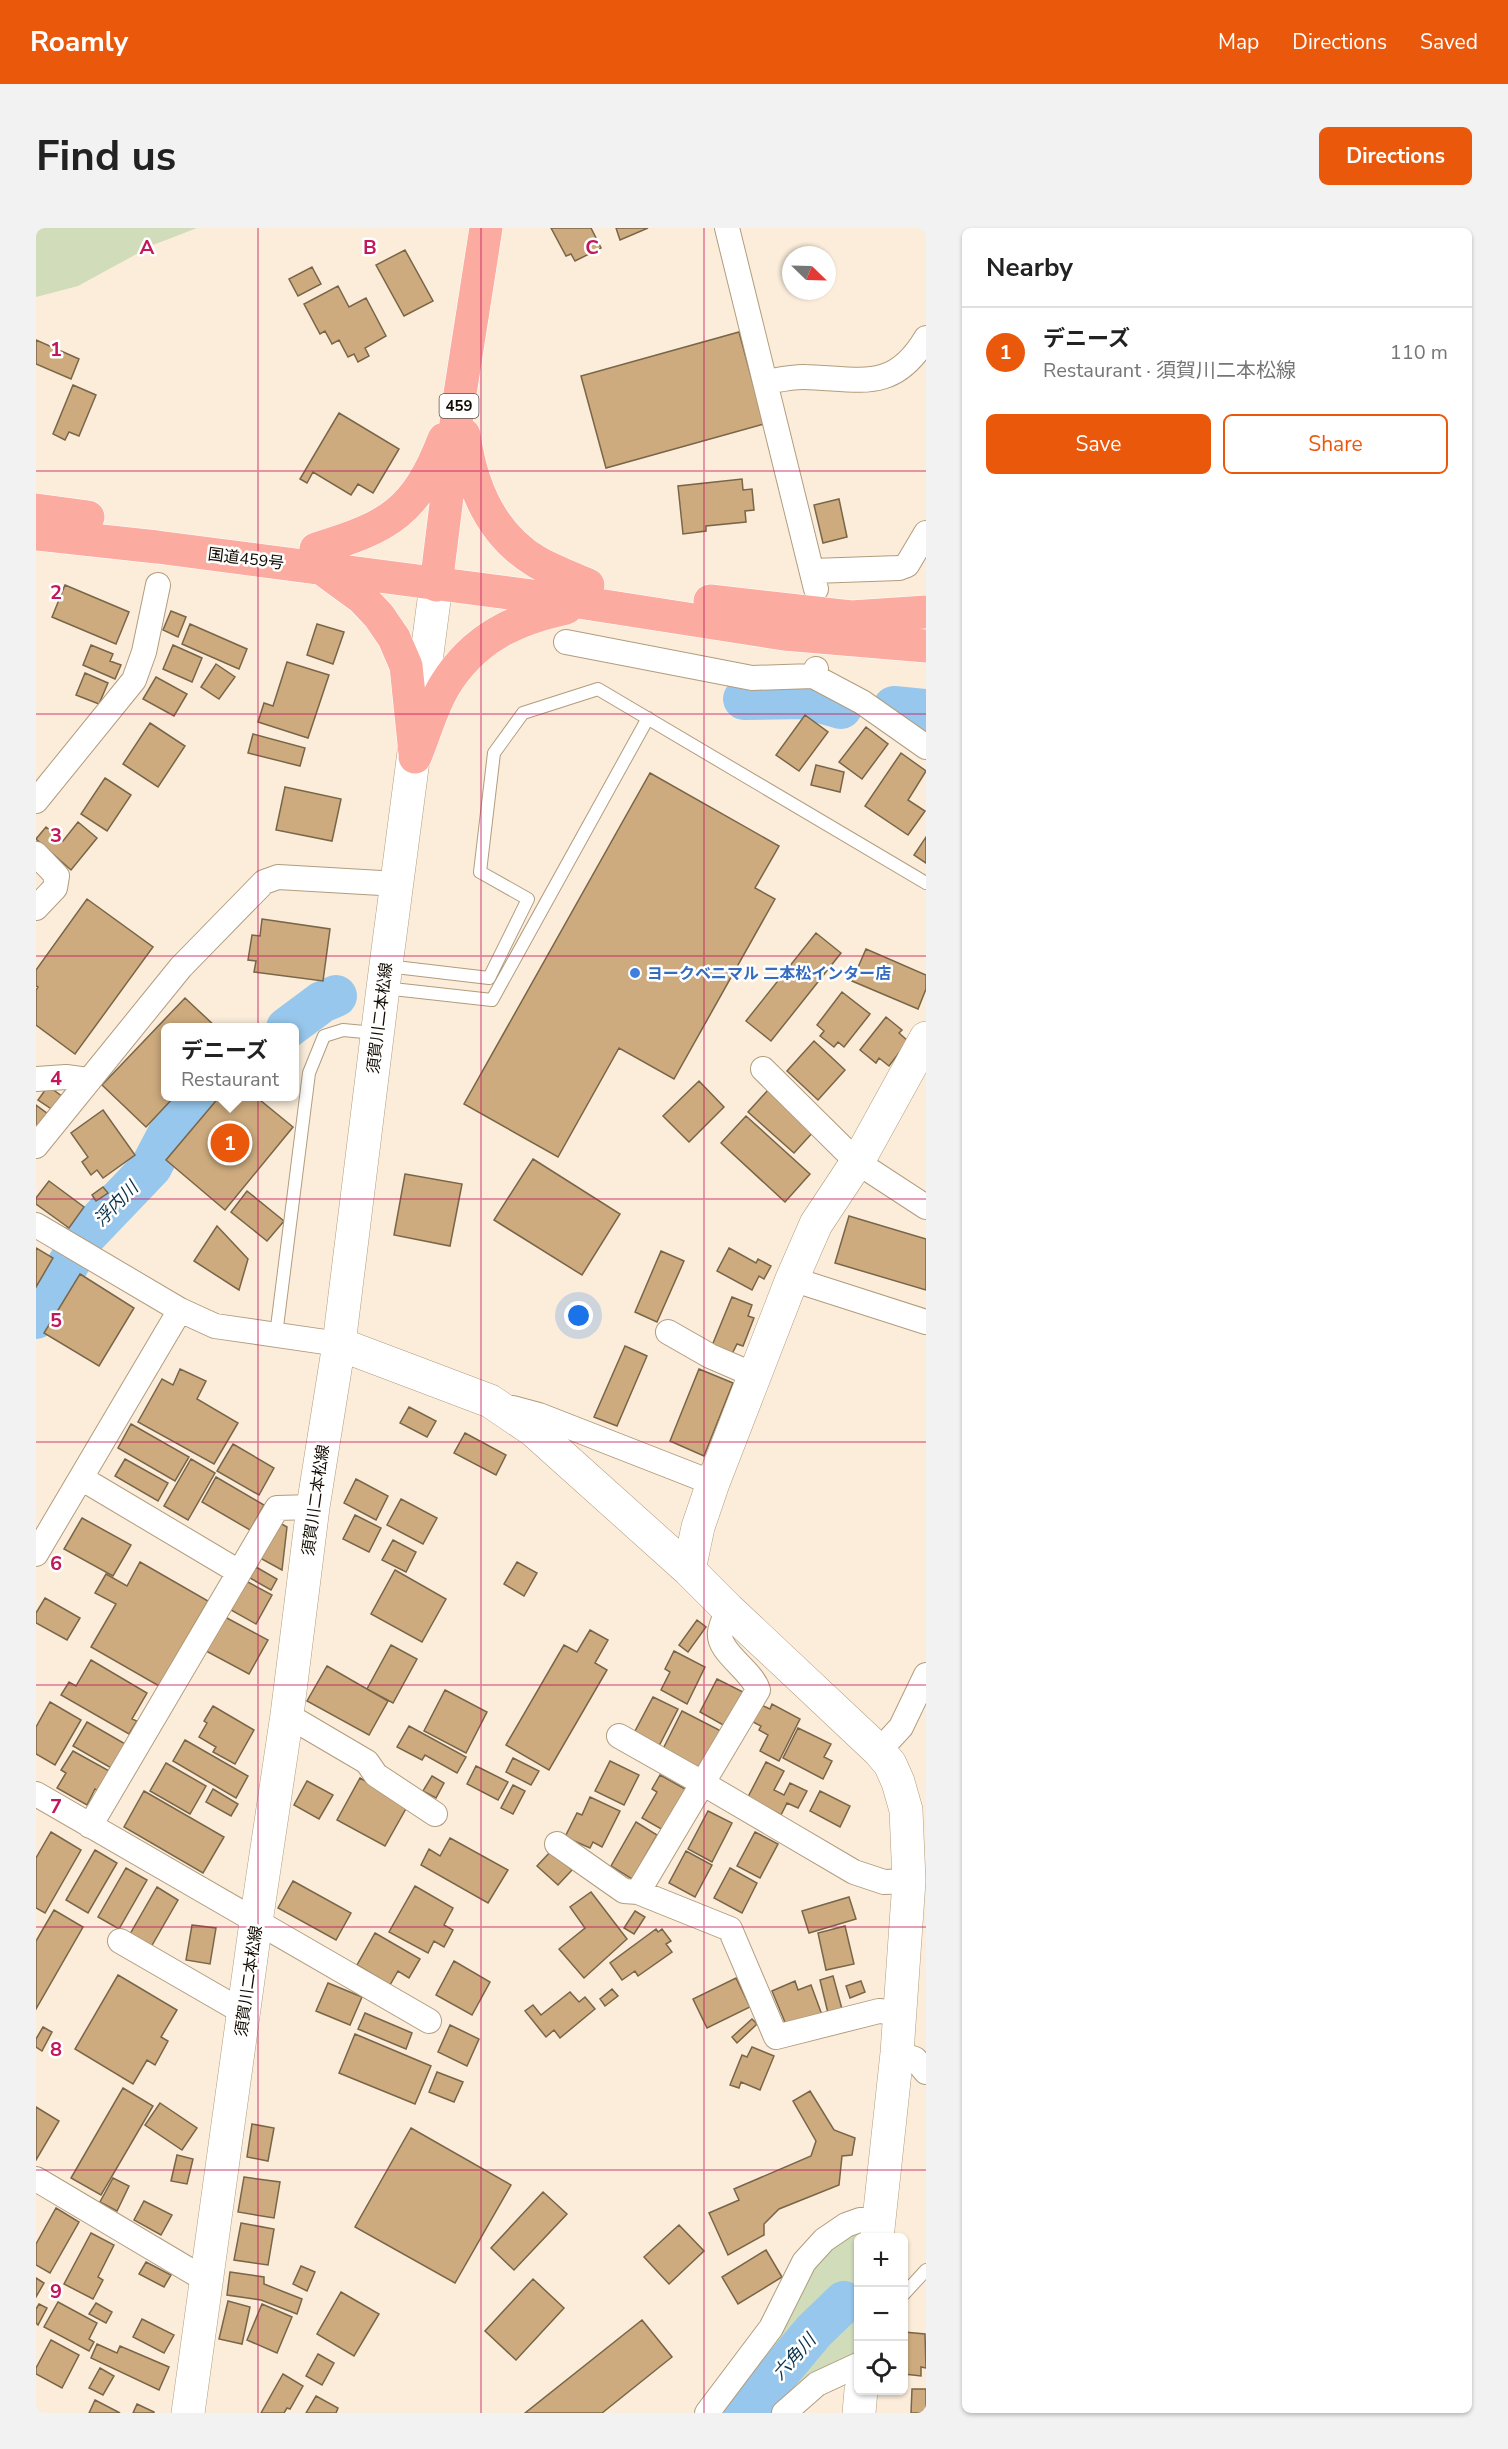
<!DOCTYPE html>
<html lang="en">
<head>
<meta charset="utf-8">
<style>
	:root { --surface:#fff; --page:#f2f2f2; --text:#222; --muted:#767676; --line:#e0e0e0; --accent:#ea580c }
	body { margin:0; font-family:"Nunito Sans","Noto Sans JP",sans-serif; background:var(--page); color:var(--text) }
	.controls { position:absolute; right:18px; bottom:18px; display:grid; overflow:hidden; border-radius:9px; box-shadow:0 2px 4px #0004 }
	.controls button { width:54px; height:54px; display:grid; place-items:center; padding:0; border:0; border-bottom:2px solid var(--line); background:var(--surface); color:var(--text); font:30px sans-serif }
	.compass { position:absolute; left:746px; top:18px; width:54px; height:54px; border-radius:50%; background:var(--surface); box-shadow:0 2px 4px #0004; rotate:113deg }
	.you { position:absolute; left:543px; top:1088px; width:21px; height:21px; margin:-15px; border:4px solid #fff; border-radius:50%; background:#1a73e8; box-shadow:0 0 0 9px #1a73e833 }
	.badge { display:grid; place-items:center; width:39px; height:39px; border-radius:50%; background:var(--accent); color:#fff; font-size:20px; font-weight:700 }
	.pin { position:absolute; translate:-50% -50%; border:3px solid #fff; box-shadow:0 2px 6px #0006 }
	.popup { position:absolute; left:125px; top:795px; width:138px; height:78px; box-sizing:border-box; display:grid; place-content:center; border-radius:9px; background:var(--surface); filter:drop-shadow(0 2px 4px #0005); font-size:20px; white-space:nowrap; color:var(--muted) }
	.popup b { font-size:22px; color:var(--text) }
	.popup::after { content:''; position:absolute; left:50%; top:100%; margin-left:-12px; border:12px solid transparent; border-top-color:var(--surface) }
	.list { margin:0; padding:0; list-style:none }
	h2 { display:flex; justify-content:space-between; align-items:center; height:78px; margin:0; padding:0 24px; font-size:26px }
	h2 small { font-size:20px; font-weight:400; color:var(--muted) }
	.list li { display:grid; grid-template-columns:39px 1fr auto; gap:18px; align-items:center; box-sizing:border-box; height:90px; padding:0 24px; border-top:2px solid var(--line) }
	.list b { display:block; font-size:22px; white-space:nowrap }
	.list p { margin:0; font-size:20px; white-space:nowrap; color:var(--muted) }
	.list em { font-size:20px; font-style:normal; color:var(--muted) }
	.actions { display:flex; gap:12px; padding:18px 24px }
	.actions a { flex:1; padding:14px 0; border:2px solid var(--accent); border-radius:9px; text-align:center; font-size:21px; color:var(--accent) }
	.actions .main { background:var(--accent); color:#fff }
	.icon { flex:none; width:33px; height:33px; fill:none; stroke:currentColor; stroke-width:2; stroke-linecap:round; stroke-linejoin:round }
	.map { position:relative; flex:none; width:890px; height:2185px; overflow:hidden; border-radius:9px }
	header { display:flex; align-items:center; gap:36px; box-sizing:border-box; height:84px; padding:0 30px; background:var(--accent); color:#fff }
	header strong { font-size:28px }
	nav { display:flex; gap:33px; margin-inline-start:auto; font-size:21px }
	.intro { display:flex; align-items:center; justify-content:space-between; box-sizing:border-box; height:144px; padding:0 36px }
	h1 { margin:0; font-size:42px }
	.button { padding:15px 27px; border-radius:9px; background:var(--accent); color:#fff; font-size:21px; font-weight:700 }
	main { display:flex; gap:36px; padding:0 36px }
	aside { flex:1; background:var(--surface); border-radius:9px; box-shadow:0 2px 4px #0004 }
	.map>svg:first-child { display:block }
</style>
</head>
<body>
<header>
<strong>Roamly</strong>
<nav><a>Map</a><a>Directions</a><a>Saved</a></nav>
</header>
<div class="intro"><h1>Find us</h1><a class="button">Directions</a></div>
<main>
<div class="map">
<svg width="890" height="2185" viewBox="0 0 890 2185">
	<rect width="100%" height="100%" fill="#fbedda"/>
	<!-- green -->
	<path fill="#d0dcba" d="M0,0H161L117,17L42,58L0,69Z
		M810,1997L841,2009L822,2010V2137L748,2185H671Z"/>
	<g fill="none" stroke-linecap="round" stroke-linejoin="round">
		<!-- river -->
		<path stroke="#97c7ec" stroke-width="42" d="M708,471L770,470L805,480
			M858,479L890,482
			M251,800L286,774L300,768
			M0,1090L49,1008L115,939L137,897L168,868
			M709,2185L778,2103L808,2074"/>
	</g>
	<!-- building -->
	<path fill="#cdab7e" stroke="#796548" stroke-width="1.5" d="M515,0H555L565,20L539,33L535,26L530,28Z
		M580,0H612L584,12Z
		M369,22L397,73L368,88L340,37Z
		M276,39L285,56L262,68L253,51Z
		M302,58L313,79L330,70L350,108L329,120L333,128L322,134L318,126L312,129L303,112L296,116L289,103L284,106L268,76Z
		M703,104L728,196L570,240L545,148Z
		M0,112L43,131L35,151L0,136Z
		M37,157L60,167L43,208L33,204L29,212L17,206Z
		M303,185L363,221L337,265L322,256L315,267L277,244L271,255L264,251Z
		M706,251L707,262L716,261L718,282L709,283L710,294L670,298V303L647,306L642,258Z
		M803,271L811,309L787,315L778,277Z
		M29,357L93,384L80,416L16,389Z
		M135,383L150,389L142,409L127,402Z
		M154,396L211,421L203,441L146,416Z
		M281,396L308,404L297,436L271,427Z
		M55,417L77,426L74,433L85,437L79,451L47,437Z
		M137,417L166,430L156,454L127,441Z
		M251,434L293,447L272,510L222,494L228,475L237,478Z
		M180,436L199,449L183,471L165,459Z
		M49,445L72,455L63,476L40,467Z
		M120,449L151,466L138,488L107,471Z
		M769,487L792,504L763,543L740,527Z
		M114,495L149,518L122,559L87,536Z
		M830,499L852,516L826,551L803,534Z
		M217,506L269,520L264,538L212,525Z
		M865,525L890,543L872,572L889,583L872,607L829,578Z
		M780,537L808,544L804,564L775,557Z
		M614,545L743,618L719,660L739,671L638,851L583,820L522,929L428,876Z
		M69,550L95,567L71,603L45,586Z
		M249,559L305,571L296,613L240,602Z
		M42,594L61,610L35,642L0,611L10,599L27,613Z
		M890,609V635L878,627Z
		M51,671L117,719L39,826L0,797V762L2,759L0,758V742Z
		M226,691L294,701L287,753L218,744L220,733L212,732L216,707L224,708Z
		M780,705L805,725L735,813L710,793Z
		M830,721L890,747V761L882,781L816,753Z
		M806,764L834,786L808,819L802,814L798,819L784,808L788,803L781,797Z
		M149,770L181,800H130V868H139L110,899L66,857Z
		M850,789L866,802L863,805L872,813L853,838L843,830L840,835L824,822Z
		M778,813L809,842L782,872L751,843Z
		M663,853L688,879L653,914L627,888Z
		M12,858L27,869L17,882L2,872Z
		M733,861L778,903L758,925L712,884Z
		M184,868H219L257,899L189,982L130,932Z
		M0,877L12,886L0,903Z
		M67,882L99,927L67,950L61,942L55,947L46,934L52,929L35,905Z
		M710,888L774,946L749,974L685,915Z
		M497,931L584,986L546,1047L458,992Z
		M369,946L426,956L414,1018L358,1007Z
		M13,953L48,979L33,1000L0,976V970Z
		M67,959L72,965L60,973L56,967Z
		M211,963L248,993L231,1013L195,984Z
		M813,988L890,1011V1062L799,1035Z
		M181,998L212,1031L203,1062L158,1033Z
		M0,1020L17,1030L0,1059Z
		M693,1020L720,1035L722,1031L735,1038L728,1051L723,1048L716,1062L681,1043Z
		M625,1023L648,1033L621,1094L599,1084Z
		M44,1046L98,1080L63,1138L8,1105Z
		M696,1069L716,1077L712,1088L718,1090L707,1118L701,1116L695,1128L675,1120Z
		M589,1118L611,1128L581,1198L558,1189Z
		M144,1141L170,1153L161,1171L202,1195L178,1236L102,1194L126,1151L137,1157Z
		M663,1141L697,1155L668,1228L634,1213Z
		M373,1179L400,1193L391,1209L364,1195Z
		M95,1196L153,1229L139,1253L82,1220Z
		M429,1205L470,1227L460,1247L418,1225Z
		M197,1216L238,1240L223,1267L181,1243Z
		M89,1231L132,1255L122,1273L79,1248Z
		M155,1231L179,1245L152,1292L128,1278Z
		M180,1249L228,1277L214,1302L166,1274Z
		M320,1251L352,1268L340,1292L308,1275Z
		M365,1271L401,1290L387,1316L351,1297Z
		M319,1287L345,1300L333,1324L307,1311Z
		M46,1290L95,1317L77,1348L28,1321Z
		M244,1295L251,1299L246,1342L224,1330Z
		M357,1312L380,1324L370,1344L346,1332Z
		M104,1334L172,1373L123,1458L55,1419L80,1376L59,1365L70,1346L91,1358Z
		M481,1334L501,1345L488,1368L468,1356Z
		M220,1339L241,1351L235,1362L214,1350Z
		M359,1342L410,1371L386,1414L335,1386Z
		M210,1353L236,1367L220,1396L195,1382Z
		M9,1370L44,1390L31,1412L0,1395V1385Z
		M189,1389L232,1412L213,1446L170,1423Z
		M661,1392L670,1399L652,1424L643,1417Z
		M554,1402L572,1412L559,1435L571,1442L513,1542L470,1517L528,1417L541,1424Z
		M355,1417L381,1431L357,1475L331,1461Z
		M638,1423L669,1439L651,1476L625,1462L634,1444L629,1441Z
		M55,1432L111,1465L96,1491L101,1493L93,1506L25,1467L33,1454L40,1458Z
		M291,1438L352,1473L333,1507L271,1473Z
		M681,1451L707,1464L689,1498L664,1484Z
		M409,1462L451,1484L430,1525L388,1503Z
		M617,1469L642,1481L623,1518L598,1505Z
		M14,1474L45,1492L19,1537L0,1526V1499Z
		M723,1476L734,1481L736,1476L764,1491L743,1533L724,1523L732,1507L723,1502L725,1498L715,1493Z
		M177,1478L218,1502L199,1536L177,1524L180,1519L163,1509L171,1495L168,1493Z
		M646,1483L685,1503L664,1542L626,1523Z
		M51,1494L91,1517L77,1541L37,1518Z
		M373,1498L430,1529L421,1545L389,1527L386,1532L361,1519Z
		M762,1500L795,1516L788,1529L796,1533L787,1551L747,1530Z
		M149,1512L212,1548L200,1570L137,1533Z
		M37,1523L75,1544L63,1564L59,1561L51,1577L21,1560L30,1545L25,1542Z
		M477,1530L503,1543L495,1557L470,1544Z
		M574,1533L603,1547L588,1577L559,1563Z
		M730,1534L748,1543L738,1562L748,1567L754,1555L771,1563L762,1580L751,1575L745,1587L712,1569Z
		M130,1535L170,1558L154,1586L114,1563Z
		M440,1538L472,1554L462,1572L431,1556Z
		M624,1547L651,1562L627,1602L606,1590L621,1564L616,1561Z
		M396,1548L408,1555L400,1570L387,1563Z
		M324,1550L372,1577L349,1618L301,1592Z
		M271,1553L297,1567L283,1591L258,1577Z
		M477,1557L489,1563L477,1586L465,1580Z
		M177,1561L202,1576L195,1588L170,1574Z
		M108,1563L188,1609L167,1645L88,1599Z
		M784,1563L814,1578L804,1599L774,1583Z
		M554,1569L584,1583L566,1619L557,1614L554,1620L529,1609L541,1585L546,1587Z
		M672,1583L696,1595L676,1634L652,1621Z
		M600,1594L621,1607L596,1651L575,1638Z
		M15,1604L45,1622L9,1685L0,1680V1630Z
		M719,1604L742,1616L724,1650L701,1638Z
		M414,1610L472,1642L452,1675L385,1637L393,1621L404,1628Z
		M59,1622L81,1635L52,1685L30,1672Z
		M515,1623L536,1642L522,1657L501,1638Z
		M650,1623L676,1637L659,1669L633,1655Z
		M90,1640L111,1652L83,1701L62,1689Z
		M694,1640L721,1655L706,1685L678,1670Z
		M257,1653L315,1685L300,1712L242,1680Z
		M379,1658L417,1680L408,1697L417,1702L408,1719L398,1713L392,1725L353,1704Z
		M121,1659L142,1672L115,1719L94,1706Z
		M555,1664L591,1711L548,1750L523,1721L549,1700L534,1679Z
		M813,1669L820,1691L773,1705L766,1683Z
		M18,1682L47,1699L0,1781V1713Z
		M599,1683L609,1689L598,1706L588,1700Z
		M156,1697L180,1700L174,1736L150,1732Z
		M809,1698L818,1736L790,1742L782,1705Z
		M620,1701L622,1704L626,1701L635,1713L630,1716L636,1724L602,1748L599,1743L586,1752L574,1735Z
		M339,1705L384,1731L373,1750L362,1743L354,1757L321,1737Z
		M418,1733L454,1754L436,1787L400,1767Z
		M82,1747L141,1782L125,1809L132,1813L119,1837L111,1832L97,1856L39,1821Z
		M797,1748L806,1781L792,1785L784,1752Z
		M700,1750L714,1779L671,1800L657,1771Z
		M759,1753L762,1762L775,1757L786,1787L751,1799L736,1763Z
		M825,1753L829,1764L814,1770L810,1758Z
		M292,1755L326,1769L314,1797L280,1783Z
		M576,1761L582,1768L569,1778L564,1771Z
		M534,1764L543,1774L549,1769L559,1781L524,1810L518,1802L510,1809L489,1783L497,1777L505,1787Z
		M329,1785L376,1805L370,1821L322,1801Z
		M716,1791L721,1796L701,1815L696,1809Z
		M414,1797L443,1811L431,1838L402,1824Z
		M7,1799L16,1804L6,1823L0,1819V1811Z
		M319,1806L395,1838L379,1876L303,1845Z
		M716,1819L738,1828L724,1862L705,1854L703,1860L694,1857L706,1827L711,1829Z
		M401,1844L427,1854L418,1874L393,1864Z
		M87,1860L117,1878L65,1967L35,1950Z
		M774,1863L798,1902L819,1910L816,1927L806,1928L803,1957L743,1981L728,1996V2007L692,2027L673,1985L703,1972L698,1961L775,1928L780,1913L757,1873Z
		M124,1875L161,1900L146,1922L109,1897Z
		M0,1879L23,1893L0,1932Z
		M216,1896L238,1900L232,1933L211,1929Z
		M375,1900L475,1957L419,2055L319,1999Z
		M141,1927L157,1931L151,1956L135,1953Z
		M208,1949L244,1954L238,1990L202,1984Z
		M77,1950L93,1958L81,1983L64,1974Z
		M507,1964L531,1986L478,2042L455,2020Z
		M108,1973L136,1987L125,2007L98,1992Z
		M20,1980L43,1994L14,2045L0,2037V2016Z
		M205,1995L238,2001L232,2037L198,2032Z
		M643,1997L668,2023L633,2056L608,2029Z
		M55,2005L78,2017L62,2049L67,2052L57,2071L28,2056Z
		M730,2022L746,2049L702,2076L686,2049Z
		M110,2034L135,2047L128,2059L103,2046Z
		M265,2038L279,2044L271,2063L257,2056Z
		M194,2044L228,2049V2056L266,2071L261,2086L225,2072L191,2067Z
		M0,2050L8,2055L0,2069Z
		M497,2051L528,2080L480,2132L449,2103Z
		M305,2064L343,2086L318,2128L281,2106Z
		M192,2073L214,2079L206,2116L183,2111Z
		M22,2074L61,2095L53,2111L58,2114L53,2123L8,2099Z
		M60,2075L76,2084L70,2095L53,2086Z
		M3,2076L11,2080L2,2097L0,2095V2081Z
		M226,2076L256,2089L241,2125L211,2112Z
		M106,2091L138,2107L128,2125L97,2109Z
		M606,2092L636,2129L566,2185H489Z
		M868,2104L889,2106L890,2140L885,2139V2148L868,2146Z
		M15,2112L43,2127L26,2160L0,2146V2140Z
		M61,2116L81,2125L84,2118L133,2139L123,2162L55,2130Z
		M282,2126L298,2135L286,2157L270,2148Z
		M64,2140L78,2148L67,2167L53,2160Z
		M247,2146L267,2158L254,2181L251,2180L248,2185H225Z
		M876,2161H890V2185H875Z
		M280,2168L302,2180L300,2185H270Z
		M59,2172L84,2185H53Z
		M101,2176L118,2184V2185H97Z"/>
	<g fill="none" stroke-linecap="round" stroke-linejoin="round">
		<!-- lane casing -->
		<g stroke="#b29c7e" stroke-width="14">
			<path id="lane" d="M351,738L453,750L492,671L444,644L458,525L487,485L562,461L890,655
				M348,760L456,772L612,490
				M240,1107L273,845L288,808L307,802L339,805
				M868,2066L890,2042"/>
		</g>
		<!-- street casing -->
		<g stroke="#b29c7e" stroke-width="26">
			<path id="street" d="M691,0L780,361
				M730,154C742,152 755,149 767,149C822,150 857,166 890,110
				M777,343L863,340L871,337L890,305
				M530,414L716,450L777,448
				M780,441L777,448L826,474L890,519
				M0,573L98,452L108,424L122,357
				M0,626L21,648L19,660L0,680
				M727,841L821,934L890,979
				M0,851L30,849L52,852
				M0,918L145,739L228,654L242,649L362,656
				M0,997L144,1082L179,1098L303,1116
				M756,1051L890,1094
				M632,1104L674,1128L718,1147
				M477,1180L503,1187L677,1255
				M45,1250L203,1344
				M0,1326L144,1082
				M692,1381C689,1389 685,1397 684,1404C681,1424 716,1442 722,1462L602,1664L694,1701L740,1809L843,1783L863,1785
				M251,1487L331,1534L340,1547L399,1586
				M583,1508L668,1556L818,1644L848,1654L873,1653
				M843,1523L865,1499L890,1447
				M0,1566L393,1793
				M54,1598L241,1280L277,1279
				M521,1616L588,1663L602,1664
				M84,1713L207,1784
				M861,1825L879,1831L890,1844
				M0,1951L170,2052
				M671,2185L735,2100L768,2034L788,2012L810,1997L824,1992H842
				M748,2185L781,2156L822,2137"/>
		</g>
		<!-- secondary casing -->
		<g stroke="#b29c7e" stroke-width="34">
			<path id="secondary" d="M303,1116L454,1173L497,1202L653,1342L692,1381L843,1523L854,1536L862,1554L870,1582L873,1653L861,1825L841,2010
				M653,1342L662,1299L677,1255L756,1051L780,996L825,928L890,810
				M152,2185L220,1694L251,1487L277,1279L303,1116L347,760L400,357
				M823,2185L825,2162"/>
		</g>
		<!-- highway casing -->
		<g stroke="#fff" stroke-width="34">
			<path id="highway" d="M428,207C435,258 454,306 501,334C517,343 535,350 552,357
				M0,282L52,289
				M0,306L121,319L549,375L748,406L890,418
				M280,321C353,299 380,284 408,211
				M289,343L326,370L343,388L358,410L370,438L379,525
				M400,357L423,172L450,0
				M674,373L815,389L890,384
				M379,529C389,505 396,478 409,457C438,410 479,391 530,380"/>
		</g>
		<!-- lane -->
		<use href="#lane" stroke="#fff" stroke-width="12"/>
		<!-- street -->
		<use href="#street" stroke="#fff" stroke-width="24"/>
		<!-- secondary -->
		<use href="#secondary" stroke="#fff" stroke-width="33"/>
		<!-- highway -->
		<use href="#highway" stroke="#fbaba0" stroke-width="33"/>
	</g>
	<!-- grid -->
	<path fill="none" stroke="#c2185b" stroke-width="1.5" stroke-opacity="0.55" d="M222,0V2185M445,0V2185M668,0V2185M0,243H890M0,486H890M0,728H890M0,971H890M0,1214H890M0,1457H890M0,1699H890M0,1942H890"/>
	<!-- markers -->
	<circle fill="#3f7fe0" stroke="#fff" stroke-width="2" cx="599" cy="745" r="6"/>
	<g text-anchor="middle" stroke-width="5" stroke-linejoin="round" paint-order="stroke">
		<!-- shield labels -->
		<rect fill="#fff" stroke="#5a554f" stroke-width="1.5" x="403.5" y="166" width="39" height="24" rx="4.5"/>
		<g font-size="15" font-weight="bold" fill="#130c03">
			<text x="423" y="183">459</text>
		</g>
		<!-- street labels -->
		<g font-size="16" fill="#130c03" stroke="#fff">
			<text transform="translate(210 330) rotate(7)" y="6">国道459号</text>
			<text transform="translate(343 790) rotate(-83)" y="6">須賀川二本松線</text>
			<text transform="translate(279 1272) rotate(-82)" y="6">須賀川二本松線</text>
			<text transform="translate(212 1753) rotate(-82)" y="6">須賀川二本松線</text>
		</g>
		<!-- shop labels -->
		<g font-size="16" font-weight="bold" fill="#366cbe" stroke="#fff" text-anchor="start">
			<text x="611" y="751">ヨークベニマル 二本松インター店</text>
		</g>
		<!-- water labels -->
		<g font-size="18" font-style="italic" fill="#0b324b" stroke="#fff">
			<text transform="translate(80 976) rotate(-46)" y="6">浮内川</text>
			<text transform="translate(758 2129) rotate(-48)" y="6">六角川</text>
		</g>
	</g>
	<g font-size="20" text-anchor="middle" font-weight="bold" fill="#c2185b" stroke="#fff" stroke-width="5" stroke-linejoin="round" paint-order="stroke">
		<text x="111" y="26">A</text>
		<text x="334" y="26">B</text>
		<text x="556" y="26">C</text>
		<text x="20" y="128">1</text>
		<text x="20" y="371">2</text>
		<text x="20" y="614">3</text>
		<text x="20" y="857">4</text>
		<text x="20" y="1099">5</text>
		<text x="20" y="1342">6</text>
		<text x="20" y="1585">7</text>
		<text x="20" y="1828">8</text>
		<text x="20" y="2070">9</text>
	</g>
</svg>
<div class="controls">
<button>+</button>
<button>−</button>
<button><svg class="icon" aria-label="locate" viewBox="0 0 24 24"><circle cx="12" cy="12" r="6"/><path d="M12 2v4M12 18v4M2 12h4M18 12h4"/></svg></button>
</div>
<svg class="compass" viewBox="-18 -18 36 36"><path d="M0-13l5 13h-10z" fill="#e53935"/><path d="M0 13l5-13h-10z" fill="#767676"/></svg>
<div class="you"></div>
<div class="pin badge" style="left:194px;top:915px">1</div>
<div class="popup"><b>デニーズ</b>Restaurant</div>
</div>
<aside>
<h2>Nearby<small></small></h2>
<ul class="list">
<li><span class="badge">1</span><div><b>デニーズ</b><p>Restaurant · 須賀川二本松線</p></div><em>110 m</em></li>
</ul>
<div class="actions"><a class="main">Save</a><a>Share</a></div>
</aside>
</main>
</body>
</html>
